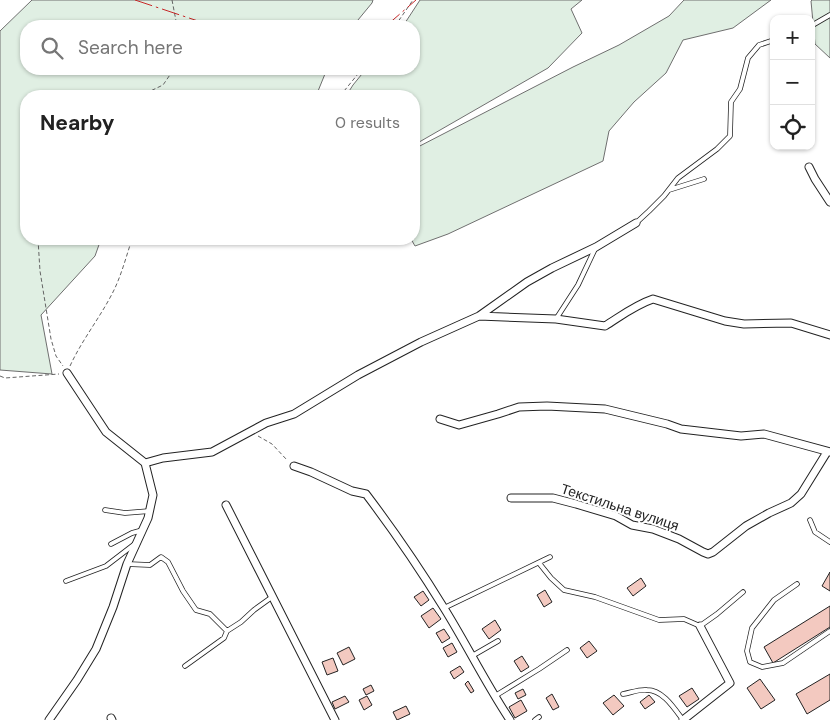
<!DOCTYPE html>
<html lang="en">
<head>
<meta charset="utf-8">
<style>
	:root { --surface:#fff; --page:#f2f2f2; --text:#222; --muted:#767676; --line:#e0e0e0 }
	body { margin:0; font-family:"DM Sans",sans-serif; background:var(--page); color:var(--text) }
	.controls { position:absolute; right:15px; top:15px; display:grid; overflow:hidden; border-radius:10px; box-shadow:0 1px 4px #0004 }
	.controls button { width:45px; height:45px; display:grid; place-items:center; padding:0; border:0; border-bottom:1px solid var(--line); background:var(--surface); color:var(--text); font:25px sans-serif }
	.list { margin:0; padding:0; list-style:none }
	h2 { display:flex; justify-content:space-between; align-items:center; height:65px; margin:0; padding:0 20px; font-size:21px }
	h2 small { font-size:16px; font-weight:400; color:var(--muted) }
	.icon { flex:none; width:28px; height:28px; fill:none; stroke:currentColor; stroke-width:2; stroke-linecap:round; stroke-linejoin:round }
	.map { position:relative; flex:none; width:830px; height:720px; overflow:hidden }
	.search { position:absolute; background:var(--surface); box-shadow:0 1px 4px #0004; left:20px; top:20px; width:400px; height:55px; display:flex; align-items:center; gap:12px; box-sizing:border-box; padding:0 18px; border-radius:20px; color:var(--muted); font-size:19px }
	.panel { position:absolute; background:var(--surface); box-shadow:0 1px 4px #0004; left:20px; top:90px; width:400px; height:155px; border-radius:20px }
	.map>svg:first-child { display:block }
</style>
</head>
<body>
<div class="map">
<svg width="830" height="720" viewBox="0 0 830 720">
	<rect width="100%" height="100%" fill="#fff"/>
	<!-- green -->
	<path fill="#e0efe3" stroke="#6f6f6f" d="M32,0H373L372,3L353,26H26V69H327L316,96H26V239H101L95,256L41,315L52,374L0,370V31Z
		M420,0H582L571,9L582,33L548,68L414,145V96H346L353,85L366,69H414V26H403Z
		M684,0H771L733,28L683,40L666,73L634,102L609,131L603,161L448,234L415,246L411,239H414V149L573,67L619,45L669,16Z
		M812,0H830V58L815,44L811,1Z"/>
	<!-- building -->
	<path fill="#f3c9c0" stroke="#222" d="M830,572V591L822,586Z
		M641,578L646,586L633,596L627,588Z
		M545,590L552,602L544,607L537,595Z
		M423,591L429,600L421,606L414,597Z
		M830,606V627L773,663L764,647Z
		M433,608L441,619L429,628L421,616Z
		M495,620L501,630L489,639L482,629Z
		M444,629L450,638L442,643L436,633Z
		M589,641L597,651L587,658L580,648Z
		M452,643L457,652L448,657L443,648Z
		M349,647L355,659L343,665L337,653Z
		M522,656L529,667L521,672L514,661Z
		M333,658L338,671L327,675L322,662Z
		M460,666L464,672L454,679L450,672Z
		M830,674V700L807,714L796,694Z
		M760,679L775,700L761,709L747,688Z
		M468,681L474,691L471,693L465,684Z
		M371,685L374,691L366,695L363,689Z
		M692,688L699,699L687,707L679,696Z
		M523,689L526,695L518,699L515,693Z
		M552,694L559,707L553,710L546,698Z
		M614,695L624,706L613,715L603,703Z
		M649,695L655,702L645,709L640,702Z
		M345,696L349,702L335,709L332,702Z
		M367,696L372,705L364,710L359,700Z
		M521,700L527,711L515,718L509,707Z
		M406,706L410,714L397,720L393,712Z"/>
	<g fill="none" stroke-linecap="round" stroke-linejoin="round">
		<!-- lane casing -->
		<g stroke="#222" stroke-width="5.5">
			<path id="lane" d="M811,26L830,15
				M669,190L704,179
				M636,223L649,211L664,196L678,178L717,149L730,136L731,102L740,89L748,58L759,45L774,40
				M556,319L578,285L595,249
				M105,510L125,513L150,511
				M810,520L815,532L830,542
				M111,544L132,533L143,530
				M539,563L551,578L564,590L595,597L659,620L684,619L700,626L717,614L743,592
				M127,564L150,565L161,557L168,562L183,591L196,610L210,614L227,631
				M66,581L106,566L136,543
				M797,584L774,600L752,628L747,651L750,662L762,667L783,663L830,631
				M444,608L550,557
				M472,656L498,641
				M185,666L224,638L227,631L241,622L254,610L272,597
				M623,694C630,693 639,689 647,690C663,690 674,708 683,720
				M495,696L539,669L567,650
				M535,720L539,717"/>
		</g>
		<!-- street casing -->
		<g stroke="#222" stroke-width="9">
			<path id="street" d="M809,167L815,179L830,202
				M479,316L556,319L605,326C621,316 635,305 653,299L725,321L744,324L791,323L830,335
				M67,373L106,432L145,463L163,458L212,452L266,423L294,414L358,375L421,342L479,316L527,282L552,268L596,247L636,223
				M440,419L459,425L498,414L519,407L547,406L605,409L667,424L681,429L741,436L764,434L830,452
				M294,466L311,472L352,491L366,494C394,531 420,569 444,608C467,645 486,684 510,720
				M511,498H553L576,504L616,516L632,525L653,529L679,539L703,552L708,554L713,552L746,526L769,513L791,503L801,494L827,452
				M226,505L335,720
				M111,718L112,720
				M49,720L77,680L96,649L113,607L127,564L148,518L153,495L145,463
				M683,720L730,683L700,626"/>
		</g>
		<!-- path -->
		<path stroke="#646464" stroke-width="1" stroke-dasharray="4 2.5" stroke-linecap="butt" d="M172,0L177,26
			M395,26L413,0
			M140,96L163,85L174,69
			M340,96L362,69
			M38,239L40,271L51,339L56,356L63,366
			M70,366C82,340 99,319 112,294C121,277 126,257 132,239
			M0,376L5,378L59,374
			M258,436L272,444L287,460"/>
		<!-- lane -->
		<use href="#lane" stroke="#fff" stroke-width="4"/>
		<!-- street -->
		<use href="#street" stroke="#fff" stroke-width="7"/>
		<!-- power -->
		<path stroke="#c62828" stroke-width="1" stroke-dasharray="18 4 2.5 4" stroke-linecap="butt" d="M135,0L213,26
			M386,26L416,0"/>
	</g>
	<g text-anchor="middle" stroke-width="4" stroke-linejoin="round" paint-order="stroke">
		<!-- street labels -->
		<g font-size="14" fill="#222" stroke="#fff">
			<text transform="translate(620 507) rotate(18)" y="5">Текстильна вулиця</text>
		</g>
	</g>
</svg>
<div class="controls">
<button>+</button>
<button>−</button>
<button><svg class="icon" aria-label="locate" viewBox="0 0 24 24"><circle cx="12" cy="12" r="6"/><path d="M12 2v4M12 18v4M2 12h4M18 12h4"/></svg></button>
</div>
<div class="search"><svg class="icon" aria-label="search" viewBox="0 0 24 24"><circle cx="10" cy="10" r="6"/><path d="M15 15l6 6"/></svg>Search here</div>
<section class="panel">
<h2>Nearby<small>0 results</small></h2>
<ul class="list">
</ul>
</section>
</div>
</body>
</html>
